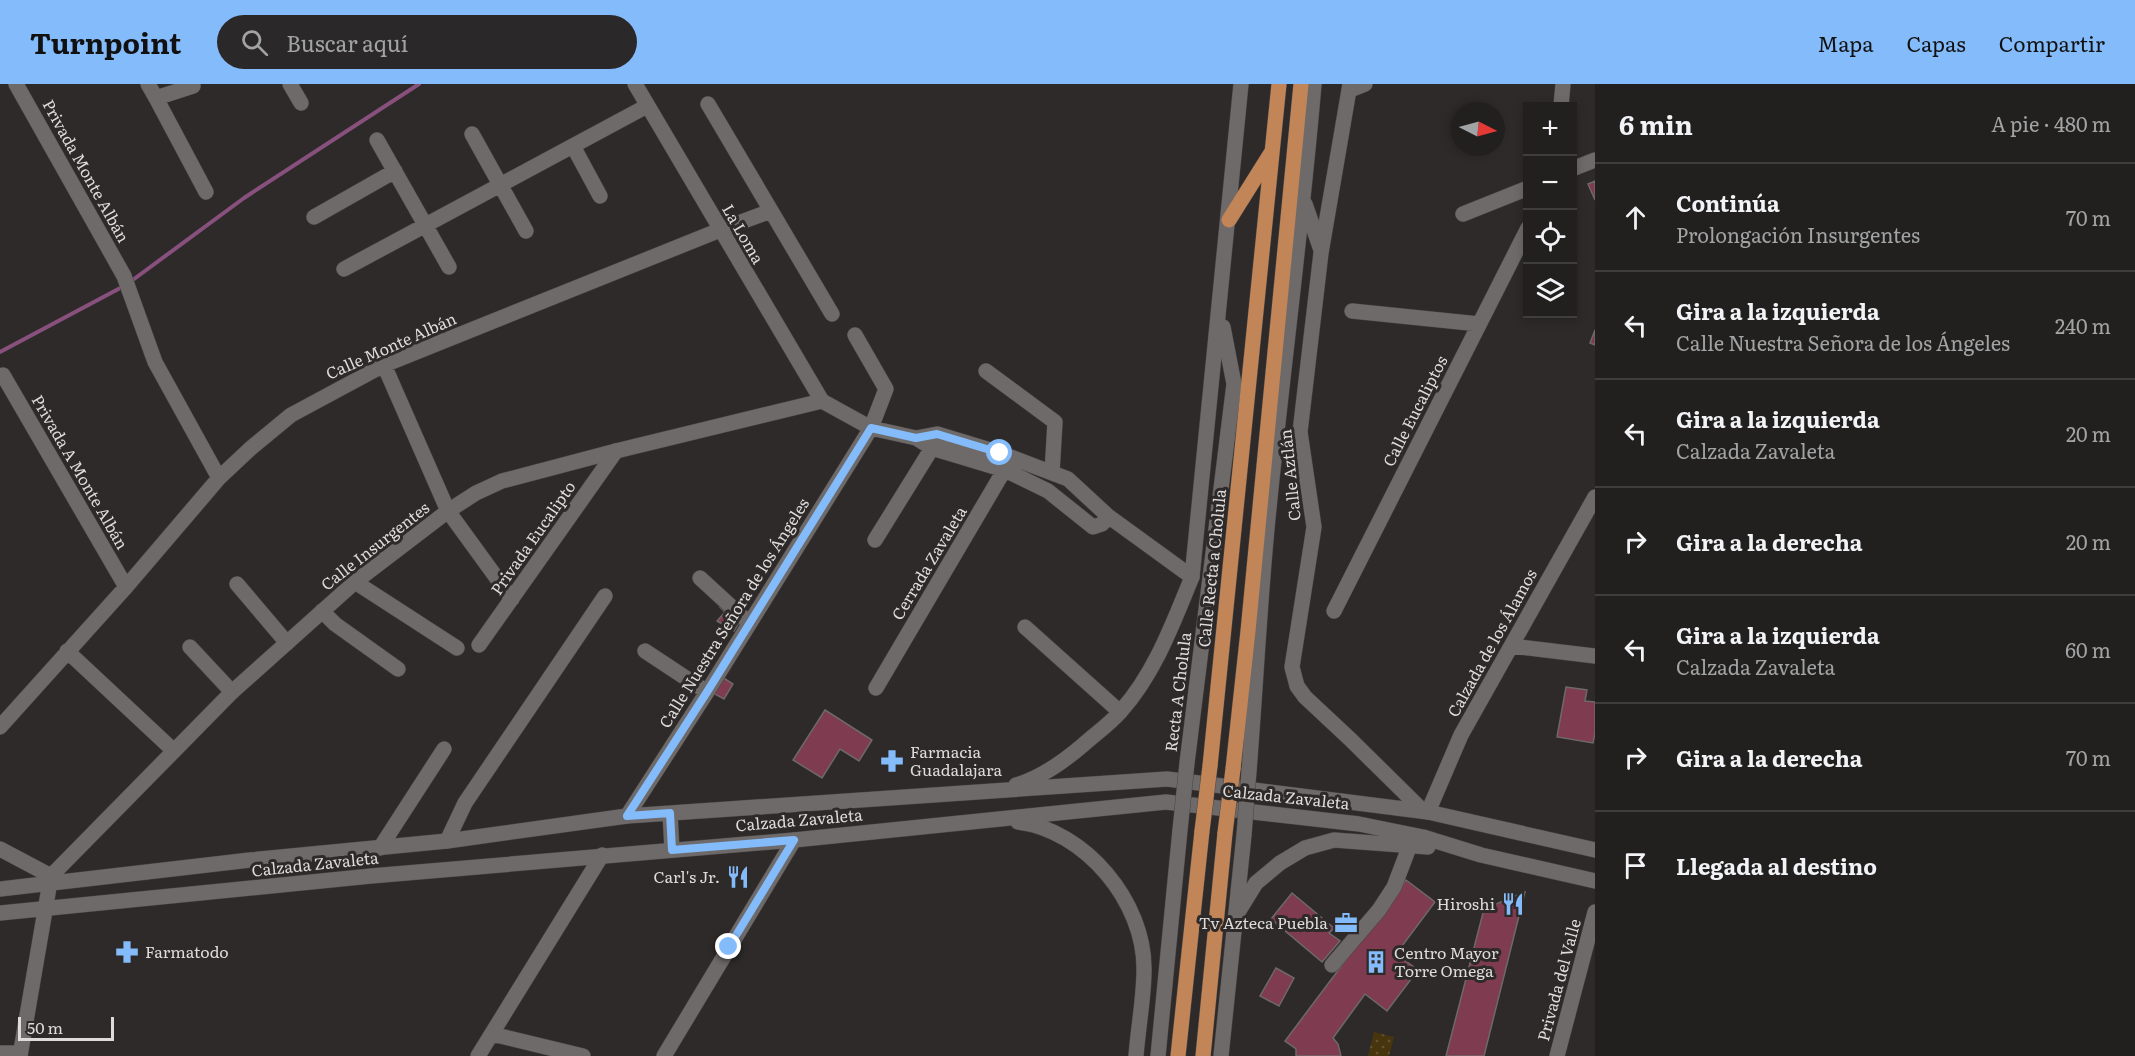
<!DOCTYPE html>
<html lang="es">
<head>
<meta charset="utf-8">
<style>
	:root { --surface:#22201f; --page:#2a2828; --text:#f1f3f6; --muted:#a2a3a4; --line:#3f3e3d; --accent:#84bcfb }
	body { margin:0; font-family:Literata,serif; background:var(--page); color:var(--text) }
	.controls { position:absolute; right:18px; top:18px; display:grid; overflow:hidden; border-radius:0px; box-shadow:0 3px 9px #0003 }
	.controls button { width:54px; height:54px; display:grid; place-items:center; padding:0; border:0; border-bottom:2px solid var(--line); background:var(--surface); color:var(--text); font:30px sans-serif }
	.compass { position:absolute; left:1451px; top:18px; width:54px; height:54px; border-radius:50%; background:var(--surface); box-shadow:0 3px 9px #0003; rotate:96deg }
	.scale { position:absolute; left:18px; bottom:15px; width:96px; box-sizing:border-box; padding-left:6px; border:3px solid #dedbdb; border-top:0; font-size:16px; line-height:21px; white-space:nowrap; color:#dedbdb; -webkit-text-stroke:4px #2d2a29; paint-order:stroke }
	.stop { position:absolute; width:18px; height:18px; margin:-14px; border:4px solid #84bcfb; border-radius:50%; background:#fff }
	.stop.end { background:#84bcfb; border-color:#fff; box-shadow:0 2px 6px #0008 }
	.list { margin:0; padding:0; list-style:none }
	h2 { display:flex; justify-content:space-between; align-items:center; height:78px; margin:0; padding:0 24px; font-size:26px }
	h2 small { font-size:20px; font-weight:400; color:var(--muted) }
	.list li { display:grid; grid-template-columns:39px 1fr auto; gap:18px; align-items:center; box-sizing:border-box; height:108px; padding:0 24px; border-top:2px solid var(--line) }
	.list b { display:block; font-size:22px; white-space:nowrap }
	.list p { margin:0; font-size:20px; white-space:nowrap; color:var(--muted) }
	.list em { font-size:20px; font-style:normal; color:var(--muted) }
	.icon { flex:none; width:33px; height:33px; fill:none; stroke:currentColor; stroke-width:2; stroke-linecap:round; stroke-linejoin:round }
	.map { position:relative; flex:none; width:1595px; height:972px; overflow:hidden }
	header { display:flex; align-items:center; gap:36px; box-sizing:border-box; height:84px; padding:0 30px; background:var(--accent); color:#111 }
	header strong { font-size:28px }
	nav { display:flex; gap:33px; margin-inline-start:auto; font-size:21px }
	.search { width:420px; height:54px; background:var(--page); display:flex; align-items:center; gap:15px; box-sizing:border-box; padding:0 21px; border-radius:33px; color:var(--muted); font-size:22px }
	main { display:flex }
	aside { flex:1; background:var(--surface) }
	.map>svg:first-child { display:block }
</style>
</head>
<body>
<header>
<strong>Turnpoint</strong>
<div class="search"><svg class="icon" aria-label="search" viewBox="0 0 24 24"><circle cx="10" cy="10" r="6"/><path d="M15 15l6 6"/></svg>Buscar aquí</div>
<nav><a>Mapa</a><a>Capas</a><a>Compartir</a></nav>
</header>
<main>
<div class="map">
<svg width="1595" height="972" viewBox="0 0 1595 972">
	<defs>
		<pattern id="green-dots" width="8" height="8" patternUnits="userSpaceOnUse" patternTransform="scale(1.5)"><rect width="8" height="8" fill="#47350e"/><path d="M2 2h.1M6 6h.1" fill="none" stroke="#615230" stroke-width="1.8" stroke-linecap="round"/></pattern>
	</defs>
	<rect width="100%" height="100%" fill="#2d2a29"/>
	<!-- green -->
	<path fill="url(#green-dots)" d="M1374,948L1394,953L1389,972H1368Z"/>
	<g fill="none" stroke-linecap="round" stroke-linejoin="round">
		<!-- stream -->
		<path stroke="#88507d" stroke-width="4" d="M130,198L244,114L419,0
			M0,268L124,202"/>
	</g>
	<!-- building -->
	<path fill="#7f3b50" stroke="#6d696a" stroke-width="1.5" d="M1595,97V116L1588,100Z
		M1595,246V261L1590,259Z
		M725,519L741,535L734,547L717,537L725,528L720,523Z
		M722,593L733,600L724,615L713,609Z
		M1566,603L1587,606L1585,617L1595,618V649L1593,659L1557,653Z
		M825,626L872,656L859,677L840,665L822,694L793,676Z
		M1406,796L1435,818L1396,870L1418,886L1387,927L1365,910L1333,954L1338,960L1341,972H1296V965L1285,957Z
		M1525,808L1484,972H1446L1484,825Z
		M1292,809L1334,844L1329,849L1340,857L1322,878L1271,835Z
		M1276,884L1294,894L1279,922L1260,912Z"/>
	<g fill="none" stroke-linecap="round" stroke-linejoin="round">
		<!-- street casing -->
		<g stroke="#4a4646" stroke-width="16">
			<path id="street" d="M16,0L124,192L155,278L219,394
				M148,0L156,14L193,2
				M290,0L301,19
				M1350,6L1365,0
				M156,14L206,108
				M708,20L832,230
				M1561,22L1563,0
				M472,50L526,147
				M377,56L449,183
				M573,62L600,112
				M1572,85L1595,76
				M1463,130L1528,104
				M314,133L395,87
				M344,185L647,22
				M1352,227L1479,240
				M384,281L448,427L512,515
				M986,287L1055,338L1052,389
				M3,291L126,503
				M822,317L871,344L916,354L932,364L1005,386L1048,407L1093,443L1102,440L1108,432
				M916,354L937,350L1000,369L1068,395L1108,432L1192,493
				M875,456L932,364
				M700,494L749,539
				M355,498L457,564
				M237,500L287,559
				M322,527L335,540L398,585
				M1334,527L1528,144
				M1025,543L1120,628
				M479,561L616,367
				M1511,562L1595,572
				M190,563L232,608
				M67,567L174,667
				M645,567L707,608
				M876,604L1009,378
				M0,643L126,503L219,394L251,364L291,331L384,281L725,144L771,127
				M1428,728L1461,651L1595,413
				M627,732L707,608L871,344L886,305L855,251
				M447,757L465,719L605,512
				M380,764L444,665
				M0,765L51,792
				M1332,881L1379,826L1394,803L1410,761
				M492,950L583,972
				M0,969H20
				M478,972L602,771
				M664,972L794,756
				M1557,972L1595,828"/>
		</g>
		<!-- secondary casing -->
		<g stroke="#4a4646" stroke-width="16">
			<path id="secondary" d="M1350,0L1321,169L1300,348L1314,443L1292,583L1297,602L1305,613L1351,656L1423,727
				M1305,120L1321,166
				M1187,679L1234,300L1223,243
				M1249,687C1256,599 1260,511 1269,424C1283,283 1302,142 1314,0
				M1016,701C1041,694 1063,678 1083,661C1095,650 1110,640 1121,627C1155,589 1173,539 1192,493L1241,0
				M670,729L672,766
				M1018,738C1085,746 1145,818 1144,886C1144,914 1138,944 1136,972
				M0,805L250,776L447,757L627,732L1167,695L1428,728L1595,766
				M0,829L371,792L794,756L1166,718L1359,740L1423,753L1481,771L1595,797
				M1235,833L1256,799L1280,779L1305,764L1334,756L1428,763
				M20,972L51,792L232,608L355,498L448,427L476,409L502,397L616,367L822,317L635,0
				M1158,972L1180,746
				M1221,972L1244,751"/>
		</g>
		<!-- primary casing -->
		<g stroke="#4a4646" stroke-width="16">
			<path id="primary" d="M1229,136L1271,69
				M1210,682L1279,0
				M1233,685L1248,547L1301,0
				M1178,972L1202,747
				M1203,972L1225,749"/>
		</g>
		<!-- street -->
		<use href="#street" stroke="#6e6a69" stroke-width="15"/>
		<!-- secondary -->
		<use href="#secondary" stroke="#6e6a69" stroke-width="15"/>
		<!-- primary -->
		<use href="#primary" stroke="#c18558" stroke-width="15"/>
		<!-- secondary-bridge casing -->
		<g stroke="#4a4646" stroke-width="16" stroke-linecap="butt">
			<path id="secondary-bridge" d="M1180,746L1187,679
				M1244,751L1249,687"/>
		</g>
		<!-- primary-bridge casing -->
		<g stroke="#4a4646" stroke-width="16" stroke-linecap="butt">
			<path id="primary-bridge" d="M1202,747L1210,682
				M1225,749L1233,685"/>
		</g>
		<!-- secondary-bridge -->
		<use href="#secondary-bridge" stroke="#6e6a69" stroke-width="15"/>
		<!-- primary-bridge -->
		<use href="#primary-bridge" stroke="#c18558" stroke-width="15"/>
	</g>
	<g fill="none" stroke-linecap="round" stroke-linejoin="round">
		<!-- route -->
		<path stroke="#84bcfb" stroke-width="8" d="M729,863L794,756L672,766L670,729L627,732L707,608L871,344L916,354L937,350L1000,369"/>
	</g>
	<!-- icons -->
	<defs>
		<g id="pharmacy-bare" transform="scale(1.8)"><path d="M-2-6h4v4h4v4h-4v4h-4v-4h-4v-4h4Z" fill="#84bcfb" stroke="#2d2a29" stroke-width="2.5" paint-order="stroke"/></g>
		<g id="restaurant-bare" transform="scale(1.8)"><path d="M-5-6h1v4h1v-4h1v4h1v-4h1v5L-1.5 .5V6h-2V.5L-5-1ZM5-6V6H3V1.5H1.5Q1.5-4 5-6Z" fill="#84bcfb" stroke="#2d2a29" stroke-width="2.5" paint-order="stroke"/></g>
		<g id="office-bare" transform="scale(1.8)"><path d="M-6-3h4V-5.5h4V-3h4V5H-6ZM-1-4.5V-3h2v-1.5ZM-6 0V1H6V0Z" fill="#84bcfb" stroke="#2d2a29" stroke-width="2.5" paint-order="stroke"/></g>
		<g id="building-bare" transform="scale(1.8)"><path d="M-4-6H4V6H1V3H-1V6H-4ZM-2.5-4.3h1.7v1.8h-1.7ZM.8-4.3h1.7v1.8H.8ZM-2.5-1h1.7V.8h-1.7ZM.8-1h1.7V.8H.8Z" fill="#84bcfb" stroke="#2d2a29" stroke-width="2.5" paint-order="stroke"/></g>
	</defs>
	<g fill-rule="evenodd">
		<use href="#pharmacy-bare" x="892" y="677"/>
		<use href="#restaurant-bare" x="738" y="793"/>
		<use href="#restaurant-bare" x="1513" y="820"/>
		<use href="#office-bare" x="1346" y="839"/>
		<use href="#pharmacy-bare" x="127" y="868"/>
		<use href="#building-bare" x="1376" y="878"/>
	</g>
	<g text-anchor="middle" stroke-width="6" stroke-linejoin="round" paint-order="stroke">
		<!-- street labels -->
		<g font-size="16" fill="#dedbdb" stroke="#2d2a29">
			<text transform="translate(86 87) rotate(61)" y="6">Privada Monte Albán</text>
			<text transform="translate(743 150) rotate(60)" y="6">La Loma</text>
			<text transform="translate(391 262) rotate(-24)" y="6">Calle Monte Albán</text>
			<text transform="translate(1415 327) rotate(-63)" y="6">Calle Eucaliptos</text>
			<text transform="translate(80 388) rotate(60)" y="6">Privada A Monte Albán</text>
			<text transform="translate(1290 391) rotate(-96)" y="6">Calle Aztlán</text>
			<text transform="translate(533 454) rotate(-55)" y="6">Privada Eucalipto</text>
			<text transform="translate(375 462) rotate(-38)" y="6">Calle Insurgentes</text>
			<text transform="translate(929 479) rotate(-59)" y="6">Cerrada Zavaleta</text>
			<text transform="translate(1212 484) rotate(-84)" y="6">Calle Recta a Cholula</text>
			<text transform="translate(734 529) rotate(-58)" y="6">Calle Nuestra Señora de los Ángeles</text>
			<text transform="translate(1492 559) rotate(-61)" y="6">Calzada de los Álamos</text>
			<text transform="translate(1178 608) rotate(-83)" y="6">Recta A Cholula</text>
			<text transform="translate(1286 713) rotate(6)" y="6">Calzada Zavaleta</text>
			<text transform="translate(799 736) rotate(-5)" y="6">Calzada Zavaleta</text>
			<text transform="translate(315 780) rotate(-6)" y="6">Calzada Zavaleta</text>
			<text transform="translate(1559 896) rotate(-75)" y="6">Privada del Valle</text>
		</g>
		<!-- poi labels -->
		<g font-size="16" fill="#dedbdb" stroke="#2d2a29" text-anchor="start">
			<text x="910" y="674">Farmacia<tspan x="910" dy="18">Guadalajara</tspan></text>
			<text x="720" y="799" text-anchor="end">Carl's Jr.</text>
			<text x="1495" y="826" text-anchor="end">Hiroshi</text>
			<text x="1328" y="845" text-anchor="end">Tv Azteca Puebla</text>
			<text x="145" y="874">Farmatodo</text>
			<text x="1394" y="875">Centro Mayor<tspan x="1394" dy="18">Torre Omega</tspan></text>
		</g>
	</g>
</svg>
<div class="controls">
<button>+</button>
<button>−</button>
<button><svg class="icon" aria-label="locate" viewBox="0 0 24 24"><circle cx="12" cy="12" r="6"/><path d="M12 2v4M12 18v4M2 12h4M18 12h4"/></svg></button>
<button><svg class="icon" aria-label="layers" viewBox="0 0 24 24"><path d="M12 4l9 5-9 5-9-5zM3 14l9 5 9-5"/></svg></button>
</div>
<svg class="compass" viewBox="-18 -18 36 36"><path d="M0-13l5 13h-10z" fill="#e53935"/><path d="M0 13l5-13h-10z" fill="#a2a3a4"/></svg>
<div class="scale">50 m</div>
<div class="stop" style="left:1000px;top:369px"></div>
<div class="stop end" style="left:729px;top:863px"></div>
</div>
<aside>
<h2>6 min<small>A pie · 480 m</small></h2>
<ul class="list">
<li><svg class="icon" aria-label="ahead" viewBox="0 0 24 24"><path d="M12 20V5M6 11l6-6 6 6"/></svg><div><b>Continúa</b><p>Prolongación Insurgentes</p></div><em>70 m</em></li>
<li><svg class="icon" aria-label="left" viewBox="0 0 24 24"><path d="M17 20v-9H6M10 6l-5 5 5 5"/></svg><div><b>Gira a la izquierda</b><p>Calle Nuestra Señora de los Ángeles</p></div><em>240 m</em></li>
<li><svg class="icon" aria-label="left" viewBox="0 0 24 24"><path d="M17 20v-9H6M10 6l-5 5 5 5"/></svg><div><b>Gira a la izquierda</b><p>Calzada Zavaleta</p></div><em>20 m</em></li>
<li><svg class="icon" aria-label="right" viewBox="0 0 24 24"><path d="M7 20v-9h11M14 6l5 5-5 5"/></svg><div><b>Gira a la derecha</b></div><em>20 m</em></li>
<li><svg class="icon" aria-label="left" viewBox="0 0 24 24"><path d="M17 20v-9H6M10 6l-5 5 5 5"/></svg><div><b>Gira a la izquierda</b><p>Calzada Zavaleta</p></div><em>60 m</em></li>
<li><svg class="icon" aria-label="right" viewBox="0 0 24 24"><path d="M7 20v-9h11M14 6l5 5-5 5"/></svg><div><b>Gira a la derecha</b></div><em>70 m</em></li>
<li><svg class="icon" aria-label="arrive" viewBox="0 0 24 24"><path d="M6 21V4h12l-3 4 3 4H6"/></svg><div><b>Llegada al destino</b></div></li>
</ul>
</aside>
</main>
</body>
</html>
